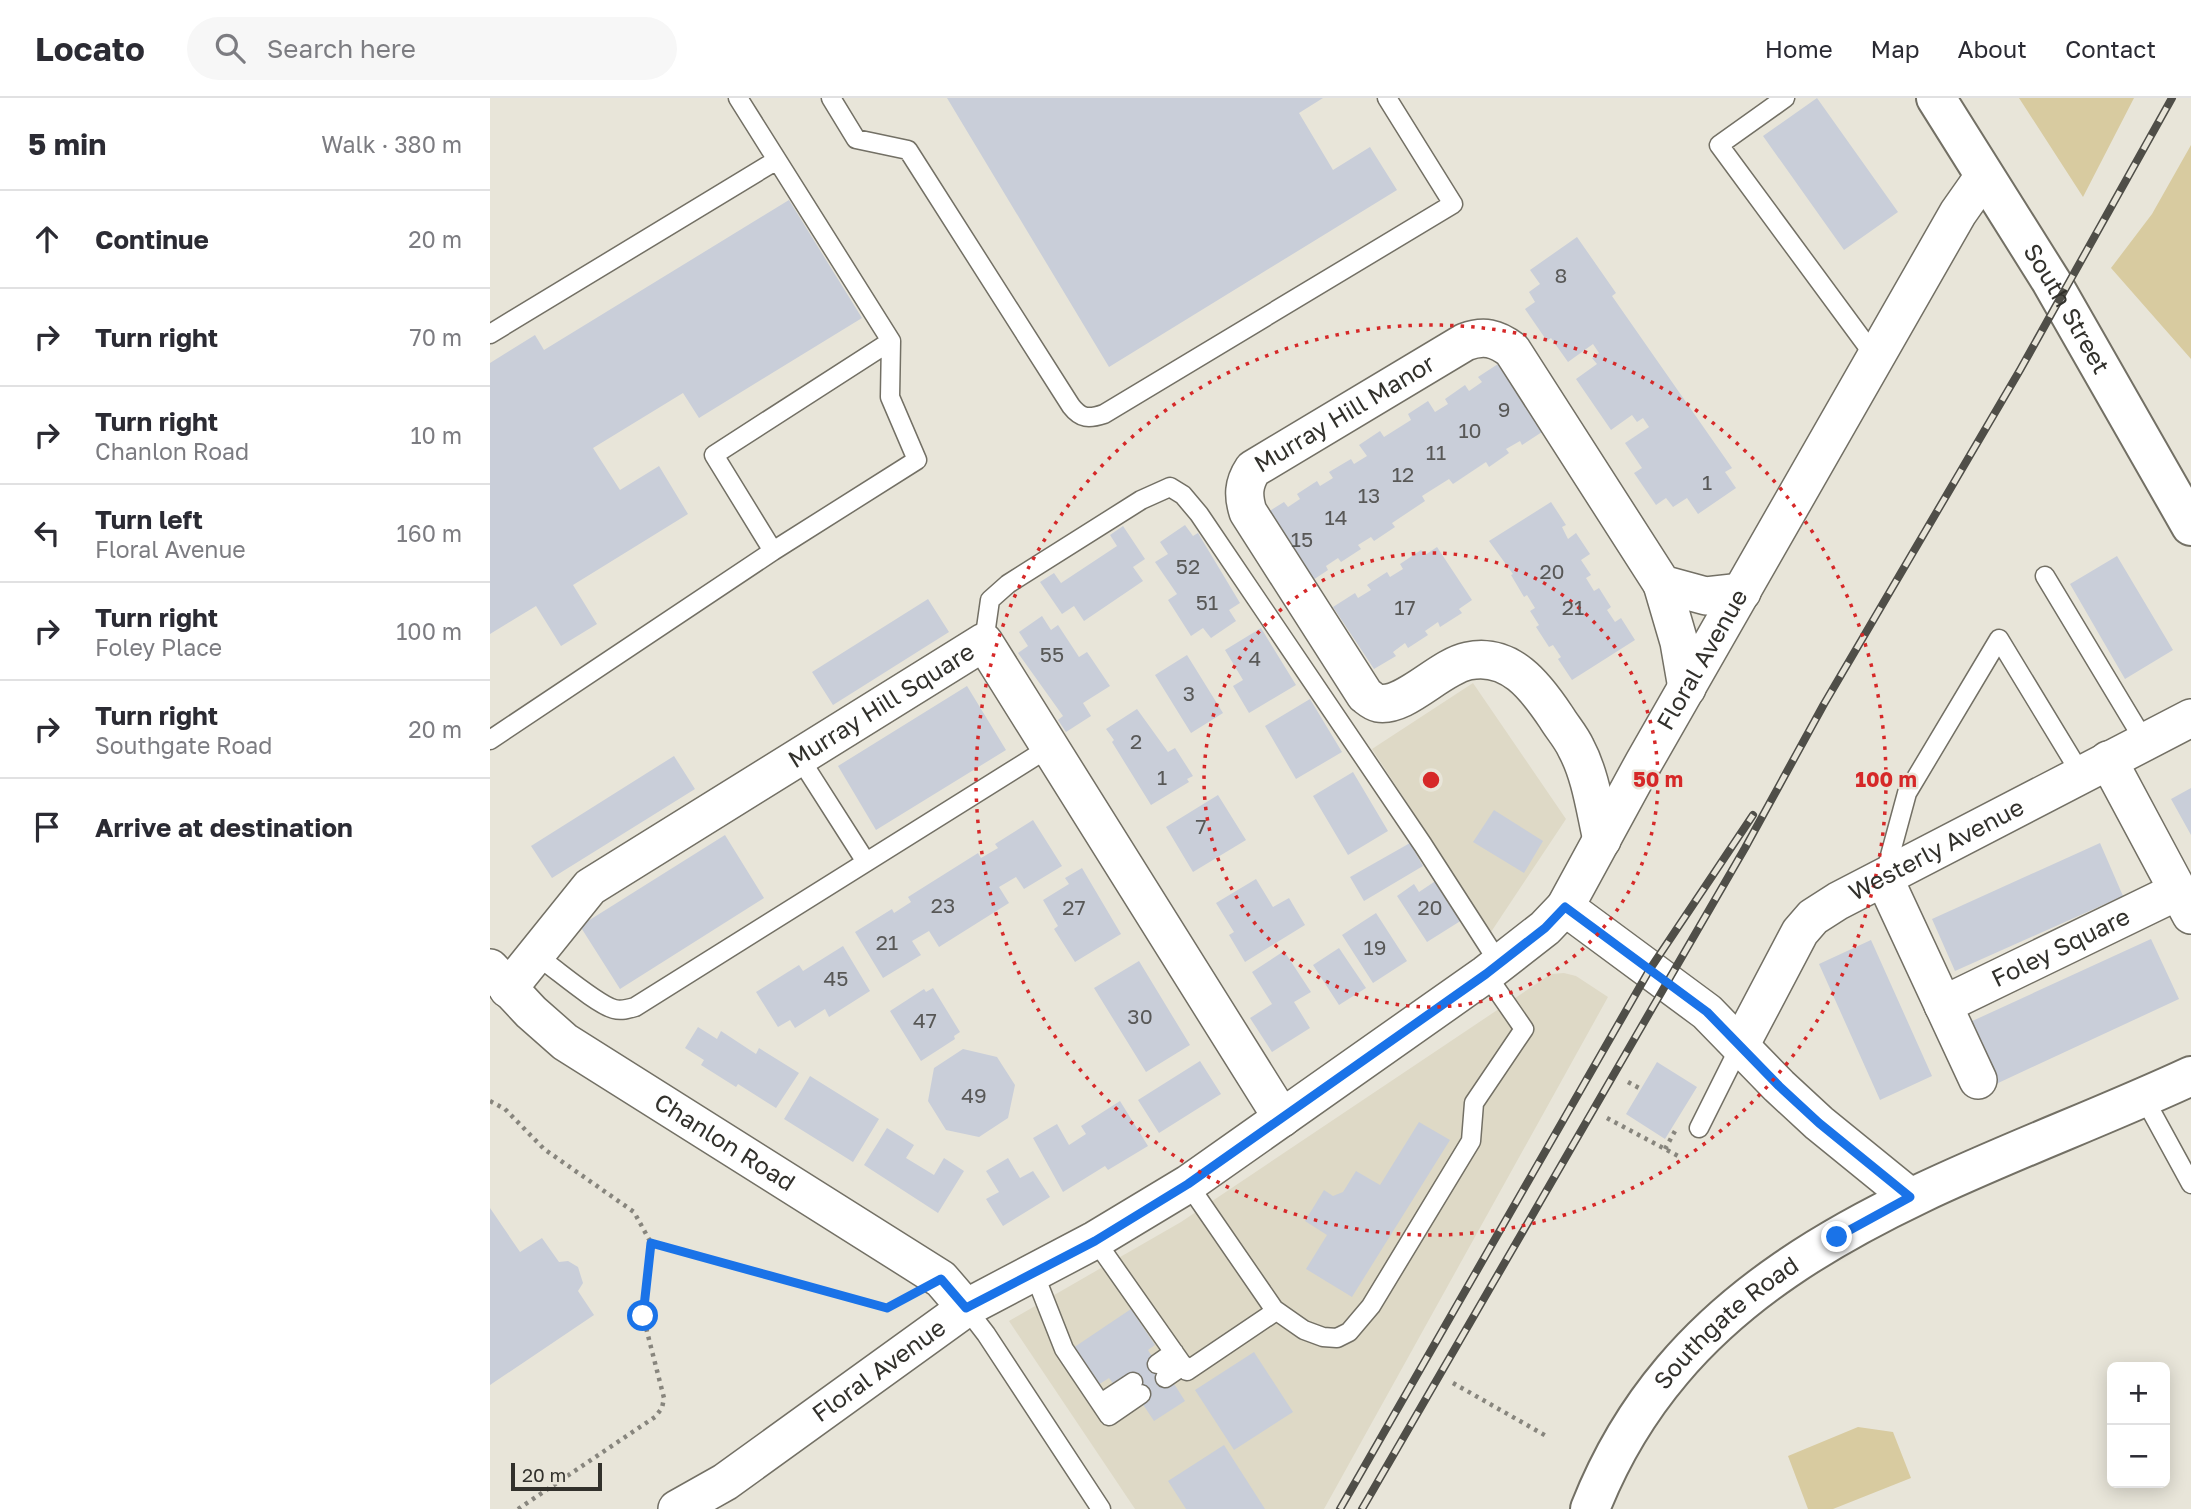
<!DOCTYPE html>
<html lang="en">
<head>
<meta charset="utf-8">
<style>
	:root { --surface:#fff; --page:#f7f7f7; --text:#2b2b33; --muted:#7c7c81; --line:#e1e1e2 }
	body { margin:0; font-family:"Golos Text",sans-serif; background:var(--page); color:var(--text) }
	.controls { position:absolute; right:21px; bottom:21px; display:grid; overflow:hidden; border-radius:10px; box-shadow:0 4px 18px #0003 }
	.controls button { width:63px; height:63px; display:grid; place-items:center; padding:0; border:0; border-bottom:2px solid var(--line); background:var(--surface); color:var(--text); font:35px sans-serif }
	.scale { position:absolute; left:21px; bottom:18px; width:91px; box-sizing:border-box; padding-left:7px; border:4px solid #32312c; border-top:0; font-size:19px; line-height:24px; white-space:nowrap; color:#32312c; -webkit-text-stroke:5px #e8e5d9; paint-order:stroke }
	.stop { position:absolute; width:21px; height:21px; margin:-16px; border:5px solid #1a73e8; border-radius:50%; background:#fff }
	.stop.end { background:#1a73e8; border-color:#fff; box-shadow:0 2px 7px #0008 }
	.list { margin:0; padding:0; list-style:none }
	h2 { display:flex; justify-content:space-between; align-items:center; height:91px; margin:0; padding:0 28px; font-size:30px }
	h2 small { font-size:23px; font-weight:400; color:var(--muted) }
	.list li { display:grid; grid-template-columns:46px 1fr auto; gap:21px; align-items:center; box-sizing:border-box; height:98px; padding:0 28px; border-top:2px solid var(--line) }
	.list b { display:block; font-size:26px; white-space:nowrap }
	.list p { margin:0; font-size:23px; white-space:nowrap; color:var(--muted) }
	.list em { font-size:23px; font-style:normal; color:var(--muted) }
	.icon { flex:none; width:38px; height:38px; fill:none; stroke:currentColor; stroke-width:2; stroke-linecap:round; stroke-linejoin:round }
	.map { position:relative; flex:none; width:1701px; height:1411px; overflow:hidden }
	header { display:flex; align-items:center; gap:42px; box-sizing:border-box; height:98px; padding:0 35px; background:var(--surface); border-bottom:2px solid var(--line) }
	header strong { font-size:33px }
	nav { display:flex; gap:38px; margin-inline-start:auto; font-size:24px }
	.search { width:490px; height:63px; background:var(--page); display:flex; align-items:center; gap:18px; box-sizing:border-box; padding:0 24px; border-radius:38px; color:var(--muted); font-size:26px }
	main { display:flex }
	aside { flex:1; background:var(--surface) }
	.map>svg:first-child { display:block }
</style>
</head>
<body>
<header>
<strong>Locato</strong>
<div class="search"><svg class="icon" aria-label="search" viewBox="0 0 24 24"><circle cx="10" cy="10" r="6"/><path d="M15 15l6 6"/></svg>Search here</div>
<nav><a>Home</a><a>Map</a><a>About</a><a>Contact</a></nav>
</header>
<main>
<aside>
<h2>5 min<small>Walk · 380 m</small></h2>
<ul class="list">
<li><svg class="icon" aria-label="ahead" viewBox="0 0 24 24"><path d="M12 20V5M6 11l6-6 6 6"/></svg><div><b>Continue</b></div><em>20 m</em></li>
<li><svg class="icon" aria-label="right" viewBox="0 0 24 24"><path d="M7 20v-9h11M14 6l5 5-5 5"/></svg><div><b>Turn right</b></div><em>70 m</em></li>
<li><svg class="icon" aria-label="right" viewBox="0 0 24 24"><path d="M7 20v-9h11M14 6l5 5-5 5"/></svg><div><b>Turn right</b><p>Chanlon Road</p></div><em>10 m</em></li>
<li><svg class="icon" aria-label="left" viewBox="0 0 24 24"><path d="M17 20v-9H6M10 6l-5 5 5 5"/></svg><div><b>Turn left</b><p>Floral Avenue</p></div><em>160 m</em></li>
<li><svg class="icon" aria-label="right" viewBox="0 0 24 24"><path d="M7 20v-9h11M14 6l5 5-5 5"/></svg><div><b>Turn right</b><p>Foley Place</p></div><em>100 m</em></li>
<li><svg class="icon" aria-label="right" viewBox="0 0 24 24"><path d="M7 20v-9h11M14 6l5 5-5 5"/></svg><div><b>Turn right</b><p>Southgate Road</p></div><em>20 m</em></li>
<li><svg class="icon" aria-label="arrive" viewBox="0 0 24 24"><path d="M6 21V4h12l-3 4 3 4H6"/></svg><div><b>Arrive at destination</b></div></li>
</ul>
</aside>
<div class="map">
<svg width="1701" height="1411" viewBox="0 0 1701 1411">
	<rect width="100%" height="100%" fill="#e8e5d9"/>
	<!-- built -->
	<path fill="#ded9c6" d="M983,585L1076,721L1001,834L882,651Z
		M1074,875L1086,878L1118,899L834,1411H645L519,1223L691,1124L1061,876Z"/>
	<!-- green -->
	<path fill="#d8cba0" d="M1529,0H1644L1593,99Z
		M1701,47V261L1621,170L1662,116Z
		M1368,1329L1403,1334L1421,1380L1343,1411H1318L1298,1358Z"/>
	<!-- building -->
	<path fill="#c9ced9" d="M457,0H833L809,15L843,72L880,49L907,92L619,269Z
		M1327,0L1408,114L1354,152L1273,38Z
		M299,102L372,220L209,320L193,295L103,350L130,392L169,368L198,416L83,487L107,526L71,548L46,508L0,536V265L45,237L54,252Z
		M1087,139L1126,195L1122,198L1242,370L1235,374L1246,390L1208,416L1197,400L1183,409L1176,400L1166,407L1144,375L1152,370L1135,345L1159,329L1153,320L1147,324L1142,317L1121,332L1086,281L1107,266L1102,260L1109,255L1103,246L1078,264L1061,240L1057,243L1035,211L1045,204L1039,194L1050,186L1040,172Z
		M1008,266L1052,334L1032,347L1030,343L1016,351L1019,355L999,369L996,364L963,386L959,381L932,398L935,403L902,425L905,429L884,443L881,439L868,447L871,451L851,464L848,460L836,468L838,472L817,486L773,417L794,404L798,409L810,401L807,396L827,383L830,388L843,380L839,374L861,361L864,366L877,358L869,347L890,333L894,339L921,322L918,316L938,303L945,314L958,306L955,301L975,287L979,293L992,284L988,279Z
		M1061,404L1076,427L1072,429L1078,441L1086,435L1100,456L1091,462L1101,477L1096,480L1104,493L1109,490L1121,509L1117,512L1125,524L1131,520L1145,542L1082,582L1068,561L1071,559L1063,547L1059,549L1046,529L1049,527L1040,513L1045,510L1037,497L1034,499L1021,477L1023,476L999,443Z
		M695,427L703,438L708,435L750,505L739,512L746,523L721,540L713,530L701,538L678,502L687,496L665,464L678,456L670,444Z
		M633,428L655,461L643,469L653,483L594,523L584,508L572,516L550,484L564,475L571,485L627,448L620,437Z
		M947,449L982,502L969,511L972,515L950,529L948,524L935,533L938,537L918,550L915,545L903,554L906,558L884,571L843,509L865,495L868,500L881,492L877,487L897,474L900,479L913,471L910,466L931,452L935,457Z
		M1627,458L1683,552L1635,581L1580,486Z
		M438,501L459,534L343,607L322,574Z
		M552,518L561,532L568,527L589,559L597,554L620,588L593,605L601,618L576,634L568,622L573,618L528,555L538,548L529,534Z
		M771,530L806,587L759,615L743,588L753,582L735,552Z
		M697,557L733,615L701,635L665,577Z
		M477,588L516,652L386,732L348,668Z
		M820,601L852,654L806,681L775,628Z
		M647,611L678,654L685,650L703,678L697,681L699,684L661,707L622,644L624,642L616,631Z
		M184,658L205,691L62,780L41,748Z
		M863,674L898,733L858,757L823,698Z
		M1701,690V737L1681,701Z
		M728,697L756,742L703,774L676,729Z
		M1004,712L1053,743L1034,775L983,744Z
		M543,722L572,768L534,791L526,779L509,789L519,805L449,849L439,833L422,843L431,857L393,880L365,834L402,811L404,815L421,804L418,799L488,755L491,760L508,750L505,746Z
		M235,737L274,800L130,891L90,828Z
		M920,745L933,768L874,803L860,779Z
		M1610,745L1633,798L1465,873L1442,821Z
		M592,770L631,836L585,864L564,831L568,828L553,802L579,786L575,780Z
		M766,781L783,809L799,800L815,827L755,864L739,837L744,834L726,805Z
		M947,782L972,822L937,844L907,798L924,786L929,794Z
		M886,815L917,863L883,885L852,837Z
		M1661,841L1689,901L1506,986L1478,925Z
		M1381,842L1442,978L1390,1002L1329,866Z
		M353,848L380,893L339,919L335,911L305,930L300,922L288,929L266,894L309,867L313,873Z
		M849,850L876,890L849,907L823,867Z
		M794,853L821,894L804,904L820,930L782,954L760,920L782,906L762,874Z
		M649,863L700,947L656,974L604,890Z
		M443,890L470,934L464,938L465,941L431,963L400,913L434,891L436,894Z
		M208,929L227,941L231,933L266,956L269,950L309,975L286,1010L248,986L246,989L211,967L214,962L195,950Z
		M473,951L507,959L525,987L518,1020L489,1039L456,1032L438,1003L444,970Z
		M710,963L731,996L669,1035L648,1002Z
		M1167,964L1207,989L1175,1041L1136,1016Z
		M320,978L389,1021L363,1064L294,1021Z
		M630,1003L658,1048L618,1072L615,1068L573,1094L543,1040L567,1026L579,1047L596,1036L591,1028Z
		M929,1024L960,1042L862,1199L816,1171L837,1137L815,1123L834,1092L843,1098L853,1094L866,1073L890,1087Z
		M397,1030L424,1047L416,1060L444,1077L454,1060L474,1073L448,1115L374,1067Z
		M518,1060L530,1080L543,1073L560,1099L513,1128L496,1101L509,1094L496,1073Z
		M0,1110L30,1154L52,1140L69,1164L78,1163L88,1169L93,1185L88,1193L104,1217L0,1287Z
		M641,1211L665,1247L658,1252L675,1280L681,1281L695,1303L664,1323L650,1302L627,1291L619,1280L608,1287L583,1250Z
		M764,1254L803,1314L744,1352L705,1292Z
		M734,1347L775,1411H696L678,1383Z"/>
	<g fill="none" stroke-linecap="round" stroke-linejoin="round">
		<!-- lane casing -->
		<g stroke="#737065" stroke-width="21">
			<path id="lane" d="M341,0L366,41L418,52L581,308C591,321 599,321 614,316L963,106L897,0
				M1295,0L1229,47L1386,260
				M0,236L287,62
				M283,453L427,362L400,299L401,243
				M1555,478L1655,644
				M494,544L500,502L518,486L651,402L680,389L693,397L709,416L933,747L1009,865
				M0,642L283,453L224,357L401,243L248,0
				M309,659L376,764
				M1395,776L1417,695L1509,541L1591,676
				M47,858C65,870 106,906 124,911C131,913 138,911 145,909L560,649
				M1654,1000L1701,1086
				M1209,1030L1251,946
				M698,1086L784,1211L814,1232L833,1239L847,1240L859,1234L881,1208L981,1043L984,1005L1034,931L996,876
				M605,1142L697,1273L786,1213
				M544,1175L574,1251L619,1318L651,1296
				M476,1210L496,1236L611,1411
				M667,1266L684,1254
				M675,1280L694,1267
				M611,1305L643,1284"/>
		</g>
		<!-- street casing -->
		<g stroke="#737065" stroke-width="40">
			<g id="street">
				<path d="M1172,486L1189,544L1197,590"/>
				<path d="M1618,662L1701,817"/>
				<path id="s1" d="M1112,742C1105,712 1101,678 1086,650C1081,639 1072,629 1066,619C1046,589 1020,554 978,563C949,569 915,610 888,605C883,604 879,600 875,597L758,414C753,398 753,386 763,371L975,244C994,237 1006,240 1022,252L1172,486L1216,498L1252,494"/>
				<path d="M1394,780L1488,982"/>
				<path d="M1075,809L1217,914L1289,988L1329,1025L1420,1099"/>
				<path id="s2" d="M0,870L41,914L75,944L451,1181L476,1210"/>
				<path id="s3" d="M18,891L100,789L494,544L792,1020"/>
				<path id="s4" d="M1453,907L1688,793"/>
				<path id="s5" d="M1251,946L1310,834L1323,819L1348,803L1701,620"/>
				<path id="s6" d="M187,1411L235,1384L476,1210L605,1142L698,1086L996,876L1055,830L1075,809L1154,664L1468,115L1494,78"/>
			</g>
		</g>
		<!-- secondary casing -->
		<g stroke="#737065" stroke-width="42">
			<g id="secondary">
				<path id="s7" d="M1446,0L1561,183L1701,428"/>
				<path id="s8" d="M1100,1411C1203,1148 1470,1085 1701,978"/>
			</g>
		</g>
		<!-- path -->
		<path stroke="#87857d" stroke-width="4.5" stroke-dasharray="3.5 5" stroke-linecap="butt" d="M1138,984L1151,991
			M0,1003L15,1011L54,1051L144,1114L161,1145L397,1210L420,1198
			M1117,1020L1192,1060
			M1175,1051L1185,1033
			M963,1285L1058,1339
			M28,1411L165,1319L172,1310L174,1300L153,1218L161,1145"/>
		<!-- lane -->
		<use href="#lane" stroke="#fff" stroke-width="18"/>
		<!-- street -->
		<use href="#street" stroke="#fff" stroke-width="37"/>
		<!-- secondary -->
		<use href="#secondary" stroke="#fff" stroke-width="38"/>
		<!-- rail casing -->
		<g stroke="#4f4e48" stroke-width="8">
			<path id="rail" d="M850,1411L1160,871L1263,717
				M872,1411L1255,750L1334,606L1530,272L1682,0"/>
		</g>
		<!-- rail -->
		<use href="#rail" stroke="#e8e5d9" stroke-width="5" stroke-dasharray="16" stroke-linecap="butt"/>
	</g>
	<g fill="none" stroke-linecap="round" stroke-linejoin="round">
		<!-- route -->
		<path stroke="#1a73e8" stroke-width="9" d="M153,1218L161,1145L397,1210L451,1181L476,1210L605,1143L698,1086L996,876L1055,830L1075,809L1217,914L1289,988L1329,1025L1420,1099L1347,1139"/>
	</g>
	<!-- distance rings -->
	<g fill="none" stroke="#d62828" stroke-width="3.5" stroke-dasharray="3.5 7">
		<circle cx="941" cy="682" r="227"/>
		<circle cx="941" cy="682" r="455"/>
	</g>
	<g text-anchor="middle" stroke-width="5" stroke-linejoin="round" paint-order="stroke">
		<!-- number labels -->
		<g font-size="21" fill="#585857">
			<text x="1071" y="185">8</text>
			<text x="1014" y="319">9</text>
			<text x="980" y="340">10</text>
			<text x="946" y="362">11</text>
			<text x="913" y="384">12</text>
			<text x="1217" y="392">1</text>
			<text x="879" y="405">13</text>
			<text x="846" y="427">14</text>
			<text x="812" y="449">15</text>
			<text x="698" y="476">52</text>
			<text x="1062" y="481">20</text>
			<text x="717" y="512">51</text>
			<text x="915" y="517">17</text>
			<text x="1083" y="517">21</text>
			<text x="562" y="564">55</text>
			<text x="765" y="568">4</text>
			<text x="699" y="603">3</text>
			<text x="646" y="651">2</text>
			<text x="672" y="687">1</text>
			<text x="711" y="736">7</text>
			<text x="453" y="815">23</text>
			<text x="584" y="817">27</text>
			<text x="940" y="817">20</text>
			<text x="397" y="852">21</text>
			<text x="885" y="857">19</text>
			<text x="346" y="888">45</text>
			<text x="650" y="926">30</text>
			<text x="435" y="930">47</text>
			<text x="484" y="1005">49</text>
		</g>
		<!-- street labels -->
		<g font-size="24" fill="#32312c" stroke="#e8e5d9">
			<text dy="8" stroke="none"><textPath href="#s7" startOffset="248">South Street</textPath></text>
			<text dy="8" stroke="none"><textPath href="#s1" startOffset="730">Murray Hill Manor</textPath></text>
			<text dy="8" stroke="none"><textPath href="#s6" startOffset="1358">Floral Avenue</textPath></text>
			<text dy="8" stroke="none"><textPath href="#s3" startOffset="474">Murray Hill Square</textPath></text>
			<text dy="8" stroke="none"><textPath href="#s5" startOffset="287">Westerly Avenue</textPath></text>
			<text dy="8" stroke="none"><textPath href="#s4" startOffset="131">Foley Square</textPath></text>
			<text dy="8" stroke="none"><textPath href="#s2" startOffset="294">Chanlon Road</textPath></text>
			<text dy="8" stroke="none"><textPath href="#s8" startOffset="234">Southgate Road</textPath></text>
			<text dy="8" stroke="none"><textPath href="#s6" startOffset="245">Floral Avenue</textPath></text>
		</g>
	</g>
	<circle cx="941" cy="682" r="10" fill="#d62828" stroke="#e8e5d9" stroke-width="3.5"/>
	<g font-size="21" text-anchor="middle" font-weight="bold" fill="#d62828" stroke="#e8e5d9" stroke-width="5" stroke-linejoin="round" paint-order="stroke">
		<text x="1168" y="689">50 m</text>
		<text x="1396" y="689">100 m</text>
	</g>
</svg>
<div class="controls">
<button>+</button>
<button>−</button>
</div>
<div class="scale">20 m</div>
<div class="stop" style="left:153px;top:1218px"></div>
<div class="stop end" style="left:1347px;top:1139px"></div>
</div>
</main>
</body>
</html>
